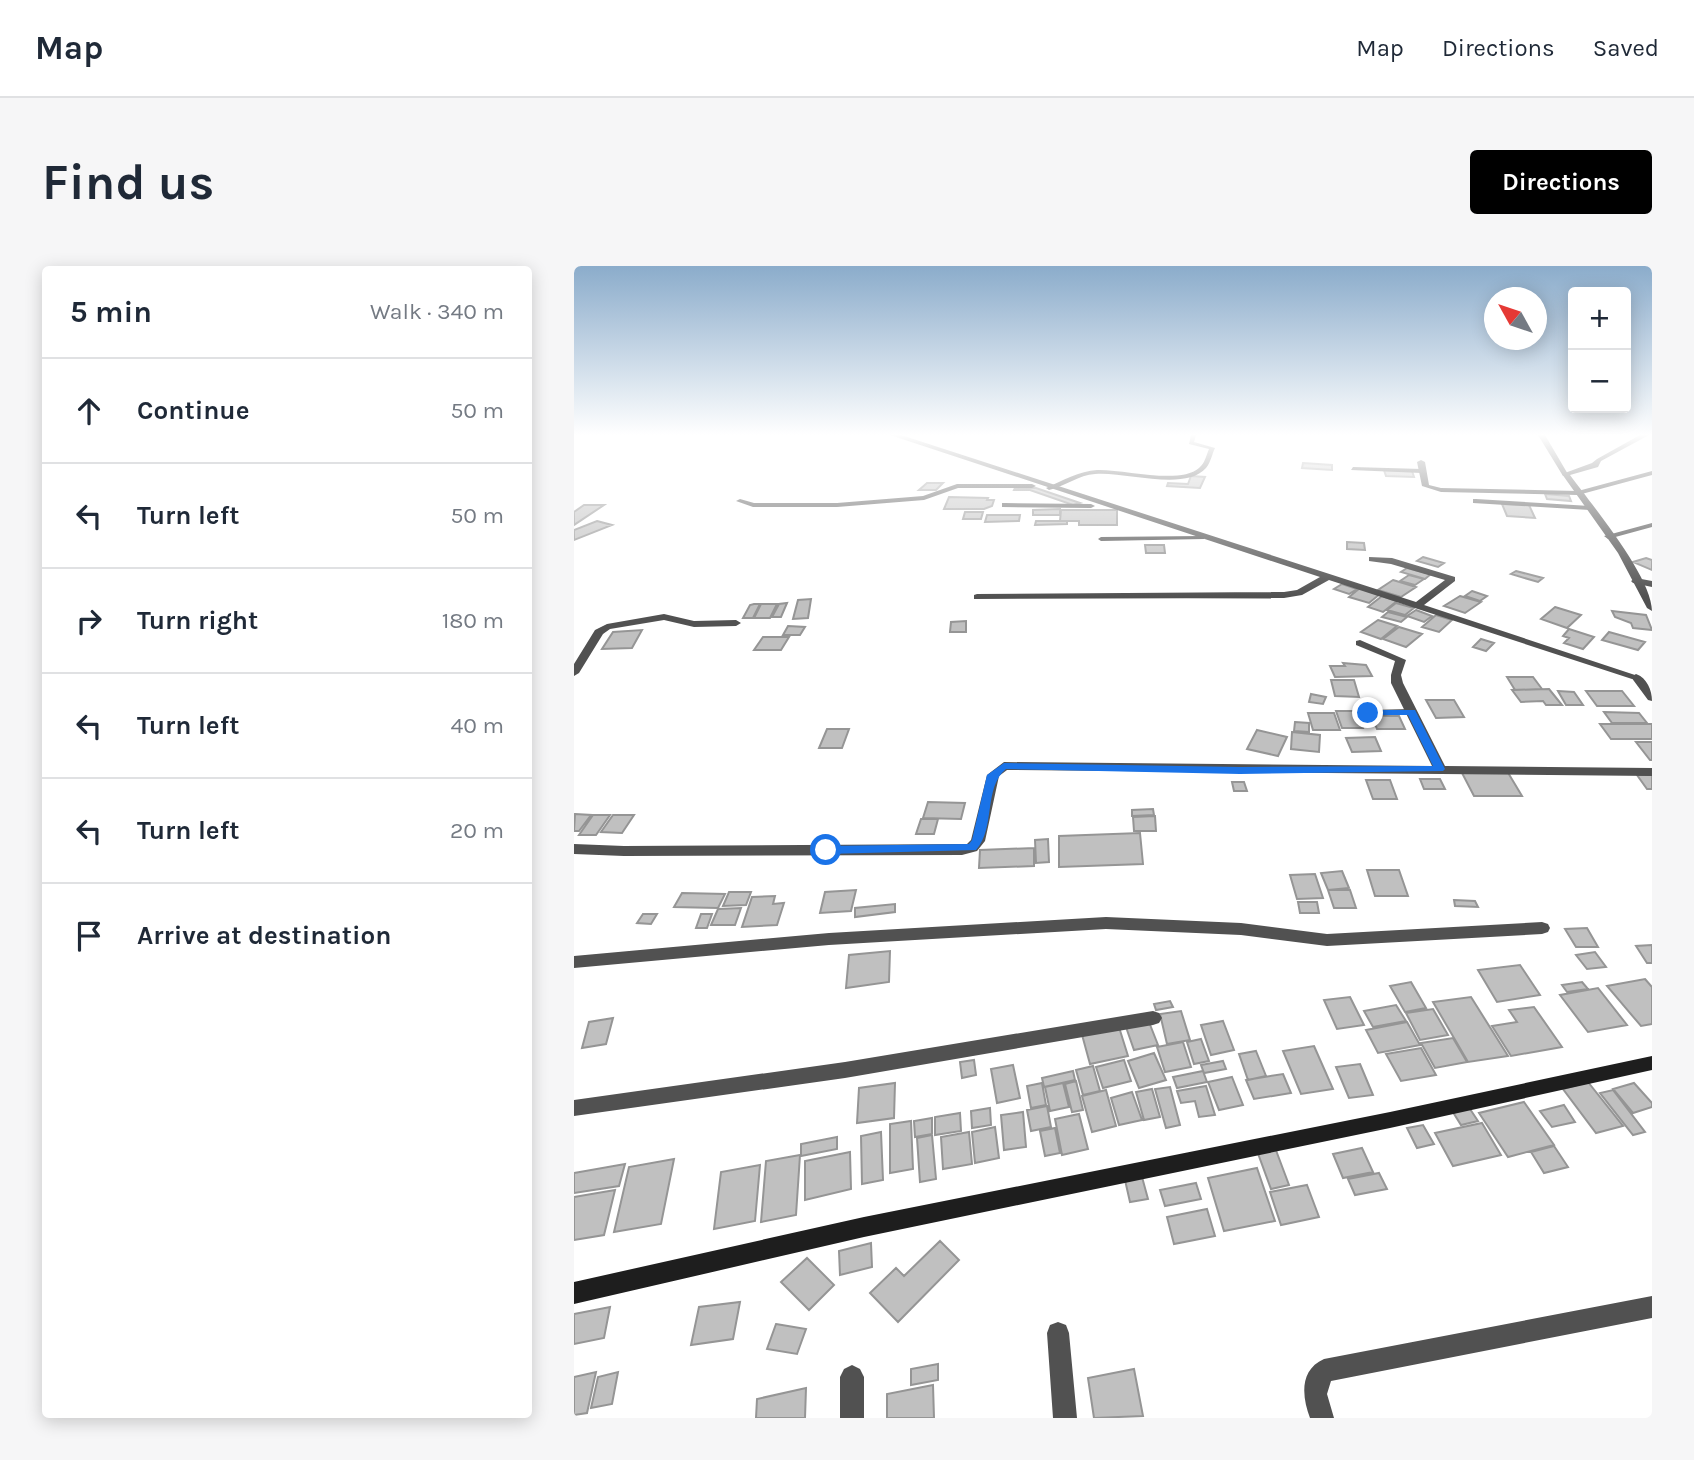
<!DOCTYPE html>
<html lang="en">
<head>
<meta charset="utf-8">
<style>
	:root { --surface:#fff; --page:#f6f6f7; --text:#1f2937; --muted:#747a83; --line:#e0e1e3; --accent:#000 }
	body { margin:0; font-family:Karla,sans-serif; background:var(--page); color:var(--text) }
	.controls { position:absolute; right:21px; top:21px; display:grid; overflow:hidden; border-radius:7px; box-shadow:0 4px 18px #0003 }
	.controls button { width:63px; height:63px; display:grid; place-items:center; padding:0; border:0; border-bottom:2px solid var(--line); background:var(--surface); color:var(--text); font:35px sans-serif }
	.compass { position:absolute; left:910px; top:21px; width:63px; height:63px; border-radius:50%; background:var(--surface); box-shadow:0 4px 18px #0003; rotate:310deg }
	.stop { position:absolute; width:21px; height:21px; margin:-16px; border:5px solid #1a73e8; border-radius:50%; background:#fff }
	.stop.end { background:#1a73e8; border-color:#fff; box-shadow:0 2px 7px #0008 }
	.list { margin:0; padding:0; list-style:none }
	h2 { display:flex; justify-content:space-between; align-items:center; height:91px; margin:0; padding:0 28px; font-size:30px }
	h2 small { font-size:23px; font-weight:400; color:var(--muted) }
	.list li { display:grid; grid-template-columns:46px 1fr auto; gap:21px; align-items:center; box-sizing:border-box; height:105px; padding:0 28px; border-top:2px solid var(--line) }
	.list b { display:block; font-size:26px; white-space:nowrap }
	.list em { font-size:23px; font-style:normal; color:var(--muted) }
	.icon { flex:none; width:38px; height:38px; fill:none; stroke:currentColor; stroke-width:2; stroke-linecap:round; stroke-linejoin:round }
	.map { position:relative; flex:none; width:1078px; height:1152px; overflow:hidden; border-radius:7px }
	header { display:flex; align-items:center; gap:42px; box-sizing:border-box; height:98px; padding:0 35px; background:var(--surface); border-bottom:2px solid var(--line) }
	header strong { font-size:33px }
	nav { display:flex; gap:38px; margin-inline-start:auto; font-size:24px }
	.intro { display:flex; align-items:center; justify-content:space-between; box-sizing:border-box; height:168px; padding:0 42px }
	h1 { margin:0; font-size:49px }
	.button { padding:18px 32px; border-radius:7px; background:var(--accent); color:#fff; font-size:24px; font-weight:700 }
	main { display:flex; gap:42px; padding:0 42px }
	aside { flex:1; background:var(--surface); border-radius:7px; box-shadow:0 4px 18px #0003 }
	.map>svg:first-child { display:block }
</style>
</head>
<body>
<header>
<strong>Map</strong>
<nav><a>Map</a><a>Directions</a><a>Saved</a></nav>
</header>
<div class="intro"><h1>Find us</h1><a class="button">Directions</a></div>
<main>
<aside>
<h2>5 min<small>Walk · 340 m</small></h2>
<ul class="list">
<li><svg class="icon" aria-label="ahead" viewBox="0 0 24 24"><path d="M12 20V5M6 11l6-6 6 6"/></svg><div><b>Continue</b></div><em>50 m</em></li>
<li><svg class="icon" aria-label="left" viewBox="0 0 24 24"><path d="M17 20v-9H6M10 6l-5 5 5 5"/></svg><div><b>Turn left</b></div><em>50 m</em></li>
<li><svg class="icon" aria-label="right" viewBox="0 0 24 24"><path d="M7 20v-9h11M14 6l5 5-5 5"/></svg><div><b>Turn right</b></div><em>180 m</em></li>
<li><svg class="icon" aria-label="left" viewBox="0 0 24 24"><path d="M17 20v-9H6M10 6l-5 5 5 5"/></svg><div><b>Turn left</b></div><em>40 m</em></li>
<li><svg class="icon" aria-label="left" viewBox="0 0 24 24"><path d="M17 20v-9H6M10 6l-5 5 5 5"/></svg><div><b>Turn left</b></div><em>20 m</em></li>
<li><svg class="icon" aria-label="arrive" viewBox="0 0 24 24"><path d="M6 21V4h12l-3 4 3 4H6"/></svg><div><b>Arrive at destination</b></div></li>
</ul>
</aside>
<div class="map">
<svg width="1078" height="1152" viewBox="0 0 1078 1152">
	<rect width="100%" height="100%" fill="#fff"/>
	<!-- building -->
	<path fill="#c0c0c0" stroke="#959595" stroke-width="2" d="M729,197L758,199V204L728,202Z
		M810,204L838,205L840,211L812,210Z
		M617,210L631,211L626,222L593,220L594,217L614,218Z
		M353,217H369L362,224H345Z
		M441,222H462L506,237L499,239L456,224H440Z
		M971,228L995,230L997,235L973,233Z
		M375,231L414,232L413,234H420L418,240L410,243H370Z
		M928,238L955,239L961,252L933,250Z
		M10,239H30L0,259V246Z
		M486,243V249H459V244Z
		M487,244H543V259H505V255H486Z
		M391,246H409L407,253H389Z
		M413,249H446L445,255L411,256Z
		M23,255L38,259L0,274V264Z
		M462,255H493V258L461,259Z
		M773,276L790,277L791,284L773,283Z
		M571,279H590L591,287H572Z
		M849,291L870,297L864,301L843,295Z
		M1072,292L1078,294V304L1059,296Z
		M833,302L857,308L851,313L827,306Z
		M942,305L969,312L964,316L937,308Z
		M835,309L850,313L841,319L826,315Z
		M819,314L842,321L827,331L804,324Z
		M768,318L783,323L775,328L760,323Z
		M786,322L806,328L795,337L775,331Z
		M898,325L913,330L906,335L891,330Z
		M808,330L823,335L809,346L794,341Z
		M886,330L907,336L891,347L870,340Z
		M237,333L234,352L219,353L224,334Z
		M213,337L207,351H198L205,338Z
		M822,337L840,342L831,349L813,344Z
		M180,338H186L179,352H169L176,339Z
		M187,338H203L196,352H180Z
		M981,341L1007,349L993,362L967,353Z
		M842,344L858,350L850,356L833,350Z
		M1038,345L1072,349L1078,364L1059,362L1057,357L1041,351Z
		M814,346L833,351L827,356L808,351Z
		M862,349L878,354L865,366L848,361Z
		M804,354L823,360L807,373L787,366Z
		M392,355V366H376L377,356Z
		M214,360L231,361L226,369H209Z
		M825,361L848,368L832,381L809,373Z
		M995,363L1020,371L1009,383L990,377L995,372L989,370Z
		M68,364L58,382L28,383L39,366Z
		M1035,366L1071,376L1064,384L1028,374Z
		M189,371H215L207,384H180Z
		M907,373L920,377L912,385L899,381Z
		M769,397L792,399L798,410L761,411L756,400H771Z
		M933,411H959L968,423L941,424Z
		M757,414H780L785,431L761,430Z
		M975,423L988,439H972L969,435L947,436L938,424Z
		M984,425L1000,426L1009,439H992Z
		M1012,425H1048L1060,440H1023Z
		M737,428L752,431L749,438L735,436Z
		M852,434H880L890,451L862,452Z
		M762,445H783L789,462H768Z
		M1030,446L1065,447L1073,457H1038Z
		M734,447H760L766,464H739Z
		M798,450H825L831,463H803Z
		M721,456L735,457V466L720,465Z
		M1026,458H1078V473H1037Z
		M253,463H275L268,482H245Z
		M683,464L713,471L704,490L673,483Z
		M718,466L746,469L745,486L717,483Z
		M801,471L807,485L778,486L772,472Z
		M1062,476H1078V494H1076Z
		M887,505H933L948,530H900Z
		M1063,509H1078V523H1073Z
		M846,513H866L871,523H850Z
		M792,514H816L823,533H799Z
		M658,516H670L673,525H660Z
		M354,536L391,537L387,553L349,552Z
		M579,543L580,549L558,550V544Z
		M1,548L17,549L5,565H0Z
		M19,549H36L22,569H5Z
		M39,549H60L48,567L27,566Z
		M581,550L582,565H560L559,551Z
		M347,553H364L360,568H342Z
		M566,567L569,598L485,601V570Z
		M474,573L475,596L462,597L461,574Z
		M460,582V600L405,602L406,584Z
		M793,604H825L834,630H801Z
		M768,605L775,622L754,624L747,607Z
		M741,608L749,632L723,633L716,609Z
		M282,624L277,645L246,647L251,626Z
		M754,624H776L782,642H760Z
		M155,626H177L172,639L149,640Z
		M108,627L151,628L144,642L100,641Z
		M201,630L199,638L210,637L203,659L168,661L178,631Z
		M880,634L901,635L904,641L881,640Z
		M724,636H743L745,647H726Z
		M321,638V646L281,651V642Z
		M167,642L161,659H137L144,643Z
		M69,648H83L77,658L63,657Z
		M127,648H138L133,662H122Z
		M1013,662L1024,681H1002L991,663Z
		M1078,679V697H1073L1062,680Z
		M316,685L315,716L272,722L275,689Z
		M1021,686L1032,701L1013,703L1002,689Z
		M946,699L966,729L923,736L904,704Z
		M1071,713L1078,721V758L1067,760L1033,720Z
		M837,716L852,742L831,746L816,720Z
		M1008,716L1014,723L993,726L988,719Z
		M1024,722L1053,759L1014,766L986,729Z
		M776,731L790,759L763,763L750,734Z
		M897,731L934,790L894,796L859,736Z
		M596,735L599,741L582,744L580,738Z
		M822,739L832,755L799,761L790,745Z
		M960,741L988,781L937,790L918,760L943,756L935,744Z
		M859,743L874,769L846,774L832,747Z
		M607,745L616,774L593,778L586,748Z
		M39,752L32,778L8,782L15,756Z
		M649,755L660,784L637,789L627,759Z
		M575,756L584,779L560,784L552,761Z
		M833,756L846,779L804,787L792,764Z
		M544,758L554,790L516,798L507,765Z
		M879,772L893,796L861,802L847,777Z
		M627,773L635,795L620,798L613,776Z
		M609,776L617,801L591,806L583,781Z
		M740,780L759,823L727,828L709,785Z
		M847,782L862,809L827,815L812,788Z
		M682,785L692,810L674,814L665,788Z
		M580,787L592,814L565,822L554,795Z
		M400,794L402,809L388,812L386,796Z
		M550,794L557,815L529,822L522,801Z
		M649,795L652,803L630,807L627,799Z
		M786,798L799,829L775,832L762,801Z
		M439,799L446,832L423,837L417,803Z
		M519,800L526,825L509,829L502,804Z
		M499,805L501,814L470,821L468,812Z
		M629,805L633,816L603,822L599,811Z
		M709,808L717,827L680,833L672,814Z
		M658,811L669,839L645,844L634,816Z
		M502,815L509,844L498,846L491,818Z
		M1014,816L1049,860L1022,867L989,823Z
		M321,817L320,852L283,857L285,822Z
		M468,817L472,839L457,842L453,820Z
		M489,817L495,841L476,845L471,821Z
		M1060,817L1078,837V841L1059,847L1039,823Z
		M632,820L641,849L625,851L621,835L607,837L603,825Z
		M596,821L606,859L592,862L581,823Z
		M578,823L586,851L570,854L562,826Z
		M532,824L542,860L518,866L508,830Z
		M1039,824L1071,866L1059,869L1026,827Z
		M558,826L568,854L545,859L537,832Z
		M950,836L980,879L934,891L905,847Z
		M990,839L1001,856L978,861L966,845Z
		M473,840L477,861L457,865L453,844Z
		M894,840L904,855L887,859L877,843Z
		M416,842L417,859L398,862L397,845Z
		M449,846L452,881L430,884L427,849Z
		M386,847L387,865L361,869V851Z
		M505,848L514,883L488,889L481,853Z
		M358,852V868L341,871L340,855Z
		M337,855L339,903L316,907V858Z
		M908,857L927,889L879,900L861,867Z
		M849,859L860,878L843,882L833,862Z
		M421,861L425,892L401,897L398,866Z
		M481,862L486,887L471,890L466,865Z
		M307,866L309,914L288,918L287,870Z
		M395,866L398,898L369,903L367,871Z
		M358,869L362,913L346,916L343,872Z
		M263,871V883L227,890V878Z
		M700,879L715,919L697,923L682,882Z
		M980,880L994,901L970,907L957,886Z
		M788,882L799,906L769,912L759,888Z
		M276,886L277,923L231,934V895Z
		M226,889L222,949L187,956L192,895Z
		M100,893L87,958L40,966L55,901Z
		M51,898L45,920L0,927V907Z
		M186,899L181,955L140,963L147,906Z
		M683,902L701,955L650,965L634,912Z
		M805,907L813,923L781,929L774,913Z
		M568,911L574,933L556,936L551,914Z
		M622,917L627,933L591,940L586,924Z
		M733,919L745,951L707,959L696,926Z
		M41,924L30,969L0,974V931Z
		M633,943L641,970L600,978L593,951Z
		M366,975L385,994L324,1056L296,1027L322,1002L330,1010Z
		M297,977L298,1001L266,1009L265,985Z
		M233,992L260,1019L235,1044L207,1016Z
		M166,1036L159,1073L117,1079L125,1041Z
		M36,1041L30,1072L0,1078V1048Z
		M202,1058L232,1063L223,1088L193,1083Z
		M364,1098V1114L337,1119V1103Z
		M560,1103L569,1150L520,1152L514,1112Z
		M22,1106L13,1147L0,1149V1111Z
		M44,1106L38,1138L17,1142L24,1111Z
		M359,1119L360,1152H313V1128Z
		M232,1122L231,1152H182L183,1133Z"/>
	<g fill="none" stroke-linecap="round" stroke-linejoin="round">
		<!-- service -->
		<path fill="#515151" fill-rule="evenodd" d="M617,169H622L620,176L641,182C638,188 637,196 632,202C611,226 550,205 521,208C505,209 491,220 475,224L472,222C487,215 506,205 523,204C549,203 606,219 625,202C631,197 632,190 635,183L615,178Z
			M779,201L848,203L851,205L848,207L777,204Z
			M628,270L630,271V273L527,275L524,273L527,271Z
			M837,443L841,446L840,448L794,450L790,447L794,444Z"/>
		<!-- minor -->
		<path fill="#515151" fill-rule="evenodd" d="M316,169H327L842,336L871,314L817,298L795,295V291L818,292L881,311V315L850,339L1067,411L1066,413H1058L755,314L728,329L710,332L400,333V329L403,328L710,326L723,324L746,311Z
			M964,169H971L995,210H989Z
			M847,194L851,196L855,219L867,222L1004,225L1078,205V209L1004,229L867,226L848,220L843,196Z
			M383,218H458L462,220L458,222H384L350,234L263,241H179L162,235L166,233L180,237H263L349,230Z
			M902,233L1016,240L1020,242L1016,244L899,237V233Z
			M431,237L517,238L521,240L517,242L428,241V237Z
			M1078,257V261L1034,273L1030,270Z
			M1062,312L1078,315V321L1059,317L1057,315Z
			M90,348L120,355L162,354L167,357L162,360L120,361L90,354L36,363L29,368L5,407L0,410V398L21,364L33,358Z
			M786,374L832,394L827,409L829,417L871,500L1078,502V510L433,504L425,510L411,575L403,585L388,589L50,590L0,588V578L50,580L393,578L397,574L413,509L430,496L858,500L817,417V409L821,395L782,379V375Z
			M532,651L667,657L753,668L968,656L974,658L976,662L974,666L968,668L753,680L667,669L532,663L255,679L0,702V690L255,667Z
			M579,745L585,747L588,752L585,757L579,759L271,812L0,850V834L271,796Z
			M1078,1030V1052L757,1115L753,1128L760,1152H736C728,1131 725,1104 750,1093Z
			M484,1056L492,1059L495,1067L503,1152H479L473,1067L476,1059Z
			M278,1099L286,1103L290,1111V1152H266V1111L270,1103Z"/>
		<!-- tertiary -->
		<path fill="#515151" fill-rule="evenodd" d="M1066,169H1075L1027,195L1024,201L996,209C1018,239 1078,311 1078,345L1073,342L1044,287L988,208L1018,197L1023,193Z
			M1062,408C1073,412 1078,424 1078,435L1074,434L1057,411Z"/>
		<!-- secondary -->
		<path fill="#1e1e1e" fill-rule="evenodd" d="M1078,790V804L816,862L290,971L0,1038V1016L290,951L816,846Z"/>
	</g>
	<!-- sky -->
	<linearGradient id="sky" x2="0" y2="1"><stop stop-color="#8baccb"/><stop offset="0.51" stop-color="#fff"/><stop offset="1" stop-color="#fff" stop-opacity="0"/></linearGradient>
	<rect width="1078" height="331" fill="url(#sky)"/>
	<!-- route -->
	<path fill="#1a73e8" d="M794,444H841L871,503L869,505L666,508L432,503C409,522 422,562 402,584L252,588L246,584L252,580L395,578L398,574L413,509L430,497L666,501L859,500L834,449H790V445Z"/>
</svg>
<div class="controls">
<button>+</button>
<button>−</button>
</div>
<svg class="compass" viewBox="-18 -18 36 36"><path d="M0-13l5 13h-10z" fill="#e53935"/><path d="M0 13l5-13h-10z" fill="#747a83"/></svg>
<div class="stop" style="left:252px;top:584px"></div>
<div class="stop end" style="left:794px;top:447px"></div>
</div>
</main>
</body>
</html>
